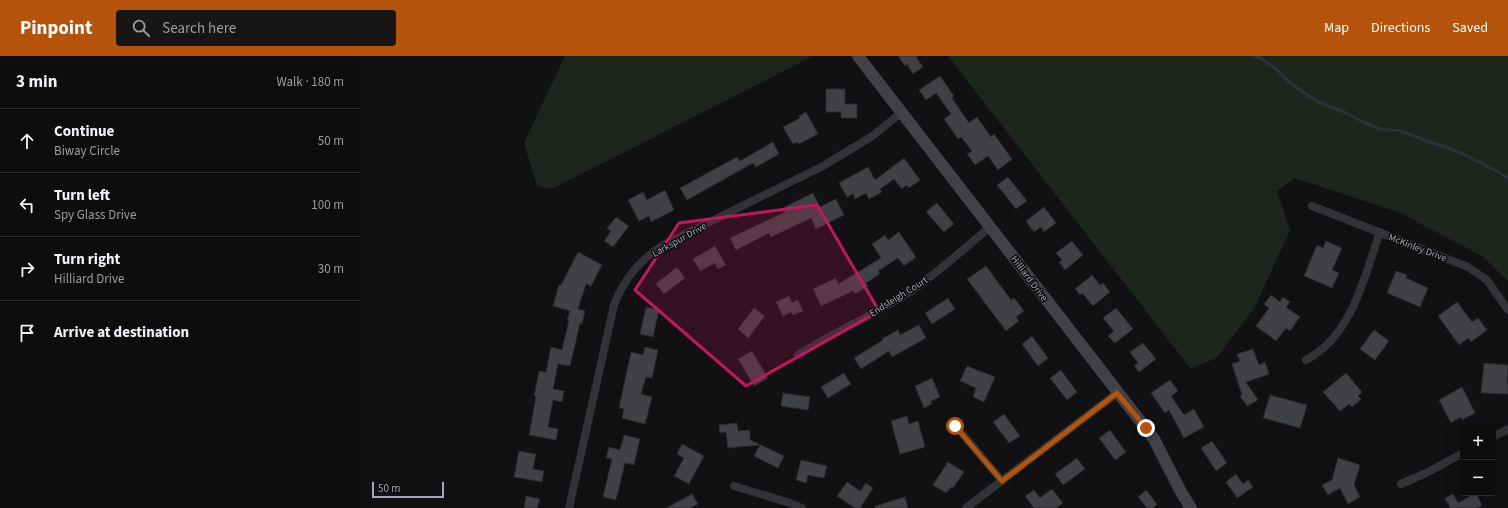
<!DOCTYPE html>
<html lang="en">
<head>
<meta charset="utf-8">
<style>
	:root { --surface:#0d0d0e; --page:#161617; --text:#f1f3f6; --muted:#9a9c9e; --line:#2d2d2e; --accent:#b45309 }
	body { margin:0; font-family:"Source Sans 3",sans-serif; background:var(--page); color:var(--text) }
	.controls { position:absolute; right:12px; bottom:12px; display:grid; overflow:hidden; border-radius:4px; box-shadow:0 4px 16px #0002 }
	.controls button { width:36px; height:36px; display:grid; place-items:center; padding:0; border:0; border-bottom:1px solid var(--line); background:var(--surface); color:var(--text); font:20px sans-serif }
	.scale { position:absolute; left:12px; bottom:10px; width:72px; box-sizing:border-box; padding-left:4px; border:2px solid #a3a7b3; border-top:0; font-size:11px; line-height:14px; white-space:nowrap; color:#a3a7b3; -webkit-text-stroke:3px #0c0c0d; paint-order:stroke }
	.stop { position:absolute; width:12px; height:12px; margin:-9px; border:3px solid #b45309; border-radius:50%; background:#fff }
	.stop.end { background:#b45309; border-color:#fff; box-shadow:0 1px 4px #0008 }
	.list { margin:0; padding:0; list-style:none }
	h2 { display:flex; justify-content:space-between; align-items:center; height:52px; margin:0; padding:0 16px; font-size:17px }
	h2 small { font-size:13px; font-weight:400; color:var(--muted) }
	.list li { display:grid; grid-template-columns:26px 1fr auto; gap:12px; align-items:center; box-sizing:border-box; height:64px; padding:0 16px; border-top:1px solid var(--line) }
	.list b { display:block; font-size:15px; white-space:nowrap }
	.list p { margin:0; font-size:13px; white-space:nowrap; color:var(--muted) }
	.list em { font-size:13px; font-style:normal; color:var(--muted) }
	.icon { flex:none; width:22px; height:22px; fill:none; stroke:currentColor; stroke-width:2; stroke-linecap:round; stroke-linejoin:round }
	.map { position:relative; flex:none; width:1148px; height:452px; overflow:hidden }
	header { display:flex; align-items:center; gap:24px; box-sizing:border-box; height:56px; padding:0 20px; background:var(--accent); color:#fff }
	header strong { font-size:19px }
	nav { display:flex; gap:22px; margin-inline-start:auto; font-size:14px }
	.search { width:280px; height:36px; background:var(--page); display:flex; align-items:center; gap:10px; box-sizing:border-box; padding:0 14px; border-radius:4px; color:var(--muted); font-size:15px }
	main { display:flex }
	aside { flex:1; background:var(--surface) }
	.map>svg:first-child { display:block }
</style>
</head>
<body>
<header>
<strong>Pinpoint</strong>
<div class="search"><svg class="icon" aria-label="search" viewBox="0 0 24 24"><circle cx="10" cy="10" r="6"/><path d="M15 15l6 6"/></svg>Search here</div>
<nav><a>Map</a><a>Directions</a><a>Saved</a></nav>
</header>
<main>
<aside>
<h2>3 min<small>Walk · 180 m</small></h2>
<ul class="list">
<li><svg class="icon" aria-label="ahead" viewBox="0 0 24 24"><path d="M12 20V5M6 11l6-6 6 6"/></svg><div><b>Continue</b><p>Biway Circle</p></div><em>50 m</em></li>
<li><svg class="icon" aria-label="left" viewBox="0 0 24 24"><path d="M17 20v-9H6M10 6l-5 5 5 5"/></svg><div><b>Turn left</b><p>Spy Glass Drive</p></div><em>100 m</em></li>
<li><svg class="icon" aria-label="right" viewBox="0 0 24 24"><path d="M7 20v-9h11M14 6l5 5-5 5"/></svg><div><b>Turn right</b><p>Hilliard Drive</p></div><em>30 m</em></li>
<li><svg class="icon" aria-label="arrive" viewBox="0 0 24 24"><path d="M6 21V4h12l-3 4 3 4H6"/></svg><div><b>Arrive at destination</b></div></li>
</ul>
</aside>
<div class="map">
<svg width="1148" height="452" viewBox="0 0 1148 452">
	<rect width="100%" height="100%" fill="#111113"/>
	<!-- green -->
	<path fill="#1e251f" d="M205,0H453L192,133L177,130L164,87Z
		M588,0H1148V225L1122,200L1038,156L935,122L917,135L930,174L894,253L856,302L831,313Z"/>
	<g fill="none" stroke-linecap="round" stroke-linejoin="round">
		<!-- stream -->
		<path stroke="#2b333a" stroke-width="3" d="M893,0L901,2L916,13L929,26L956,45L984,56L1001,65L1020,73L1040,75L1101,97L1142,118L1148,123"/>
	</g>
	<!-- building -->
	<path fill="#404145" stroke="#2b2b2e" d="M538,0H558L556,1L563,11L553,18L547,8L545,10Z
		M580,20L594,40L592,42L609,67L617,61L631,81L634,78L652,103L638,114L628,100L615,109L607,98L612,95L601,81L598,83L584,63L591,58L576,37L566,44L559,34Z
		M466,33H485V48H497V62H481V56H466Z
		M446,56L458,78L439,88L437,86L433,88L423,71L440,62L439,60Z
		M413,86L419,98L396,111L393,107L327,144L320,132L377,101L380,105Z
		M544,102L560,124L549,132L546,129L542,133L534,123L520,133L522,136L509,143L506,137L495,143L493,138L487,141L479,127L508,111L515,124Z
		M648,121L667,145L656,153L637,129Z
		M305,134L314,154L291,166L289,160L279,165L268,144L283,136L287,144Z
		M453,137L460,151L476,143L484,159L456,173L451,162L411,181L409,177L376,194L370,182L425,156L423,152Z
		M577,147L594,168L584,176L566,156Z
		M684,151L696,167L684,176L681,171L674,176L666,165Z
		M256,161L269,170L253,191L244,185L251,175L247,172Z
		M539,176L556,201L544,210L538,202L518,215L520,218L506,227L508,230L495,238L493,235L461,250L453,233L476,222L478,228L521,202L512,188L525,179L528,184Z
		M712,185L723,199L705,214L699,206L702,204L696,197Z
		M966,185L982,192L972,214L979,217L972,232L944,220L957,189L963,192Z
		M355,190L366,209L358,213L355,207L340,215L333,203Z
		M218,196L242,209L231,230L226,228L218,253L225,255L222,268L220,267L210,310L198,308L193,333L204,335L202,346L193,344L188,371L198,373L196,384L169,379L176,341L174,340L179,315L186,316L191,291L202,294L209,264H207L210,255L193,250L199,229H201Z
		M626,210L651,244L654,242L664,255L656,261L659,265L646,275L607,223Z
		M317,211L325,222L304,238L296,228Z
		M1036,215L1047,219L1046,222L1068,232L1060,251L1027,237Z
		M732,219L740,229L743,227L750,236L733,250L722,237L720,239L715,233Z
		M911,239L920,246L923,241L930,246L926,251L940,261L930,275L926,272L916,285L896,270L909,252L904,248Z
		M429,240L432,247L438,244L443,255L433,259L431,256L423,260L416,246Z
		M588,242L595,253L572,268L565,257Z
		M1097,246L1112,266L1118,262L1127,274L1111,286L1108,282L1099,289L1078,260Z
		M286,251L299,254L293,281L280,278Z
		M394,252L405,260L388,282L378,273Z
		M756,252L773,273L755,287L748,280L754,275L743,262Z
		M559,269L566,282L532,301L529,295L501,313L494,302L523,284L522,283L538,274L540,279Z
		M1014,274L1029,285L1015,304L1000,293Z
		M672,280L688,302L678,310L662,288Z
		M783,287L796,303L779,316L774,310L778,307L770,296Z
		M285,291L298,294L292,322L286,321L281,338L292,341L285,368L262,362L264,353L259,352L271,296L283,299Z
		M893,293L899,309L905,306L909,318L886,326L898,344L887,350L880,340L882,339L872,308L880,305L877,298Z
		M392,295L408,322L394,330L378,303Z
		M1124,307L1148,309L1147,327H1148V338L1121,337Z
		M607,310L635,321L624,346L613,341L616,332L600,325Z
		M701,314L717,336L707,344L690,322Z
		M484,317L491,328L468,342L461,331Z
		M986,317L1002,336L998,340L1001,343L992,351L989,348L980,355L963,336Z
		M572,322L580,341L571,345L572,348L564,352L555,330Z
		M810,324L818,335L811,340L824,359L834,353L844,371L824,382L809,354L805,357L791,337Z
		M1102,331L1115,357L1102,364L1101,361L1091,367L1079,344Z
		M423,337L450,341L448,354L421,350Z
		M910,339L947,349L940,372L903,362Z
		M644,358L660,380L649,387L633,366Z
		M547,360L549,368L558,365L565,391L540,398L531,365Z
		M377,367L378,375L390,374V384L424,400L418,412L394,400L400,389L368,392L366,376L360,377L359,369Z
		M750,374L766,396L755,404L739,382Z
		M264,379L280,383L274,409L265,407L256,444L243,441L252,403L246,402L249,391L260,394Z
		M852,385L867,407L856,415L841,392Z
		M322,388L344,400L329,428L314,420L324,402L317,398Z
		M159,395L176,398L173,413L184,415L182,426L154,421Z
		M717,402L725,413L703,429L695,418Z
		M978,402L1000,409L994,429L1000,441L988,448L980,432L968,439L962,429L972,424Z
		M441,404L467,410L464,422L448,419L446,427L436,424Z
		M588,406L604,416L593,432L591,431L586,437L573,429Z
		M876,418L883,428L888,424L893,431L877,442L866,426Z
		M487,426L500,435L506,427L513,432L500,452H495L477,440Z
		M692,433L703,447L696,452H674L665,440L674,434L680,442Z
		M786,434L797,448L793,452H787L778,441Z
		M1116,437L1122,449L1117,452H1089L1090,451L1085,442L1093,438L1098,447Z
		M332,438L338,448L330,452H306Z
		M166,440L180,443L177,452H164Z
		M545,441L548,452H516L515,450Z"/>
	<g fill="none" stroke-linecap="round" stroke-linejoin="round">
		<!-- street -->
		<path stroke="#323337" stroke-width="8" d="M952,150L1108,211L1127,224L1148,254
			M438,299C474,276 514,259 550,236C578,216 604,193 630,171
			M946,304C992,280 1004,222 1020,176
			M595,369L642,425
			M1133,381L1148,373
			M1041,428L1066,417L1103,397
			M374,430L427,446L442,452
			M209,452L254,249C264,223 279,205 303,189L463,110L511,81L541,57
			M606,452L757,337"/>
		<!-- secondary -->
		<path stroke="#404247" stroke-width="12" d="M498,0L794,383L821,436L831,452"/>
	</g>
	<g fill="none" stroke-linecap="round" stroke-linejoin="round">
		<!-- route -->
		<path stroke="#b45309" stroke-width="5" d="M595,370L642,425L757,337L786,372"/>
	</g>
	<!-- marked area -->
	<path fill="#c2185b" fill-opacity="0.2" stroke="#c2185b" stroke-width="3" stroke-linejoin="round" d="M457,149L519,255L386,330L275,234L319,167Z"/>
	<g text-anchor="middle" stroke-width="3" stroke-linejoin="round" paint-order="stroke">
		<!-- street labels -->
		<g font-size="10" fill="#a3a7b3" stroke="#0c0c0d">
			<text transform="translate(319 183) rotate(-29)" y="4">Larkspur Drive</text>
			<text transform="translate(1058 191) rotate(21)" y="4">McKinley Drive</text>
			<text transform="translate(670 222) rotate(53)" y="4">Hilliard Drive</text>
			<text transform="translate(538 240) rotate(-32)" y="4">Endsleigh Court</text>
		</g>
	</g>
</svg>
<div class="controls">
<button>+</button>
<button>−</button>
</div>
<div class="scale">50 m</div>
<div class="stop" style="left:595px;top:370px"></div>
<div class="stop end" style="left:786px;top:372px"></div>
</div>
</main>
</body>
</html>
